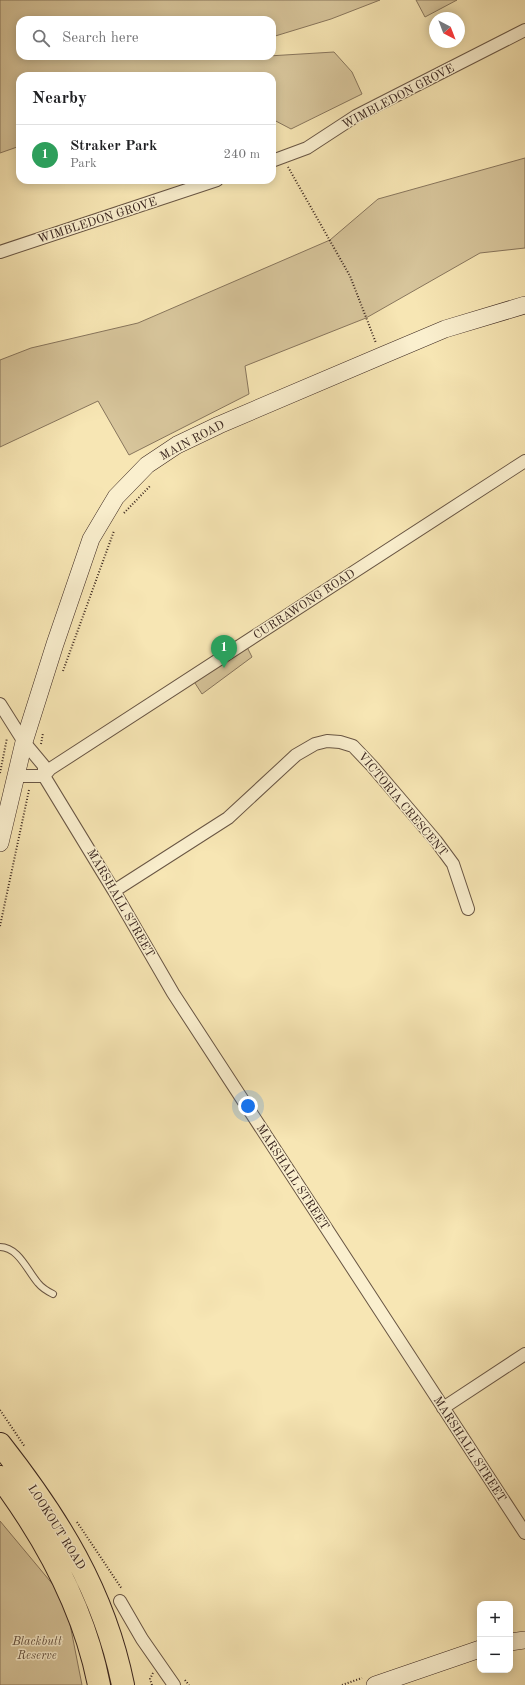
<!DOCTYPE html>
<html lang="en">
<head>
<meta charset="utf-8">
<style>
	:root { --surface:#fff; --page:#f6f6f6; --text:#202124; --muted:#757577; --line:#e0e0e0; --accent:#2563eb }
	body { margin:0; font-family:"Old Standard TT",serif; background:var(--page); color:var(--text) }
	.controls { position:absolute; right:12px; bottom:12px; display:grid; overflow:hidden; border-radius:8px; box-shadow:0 2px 10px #0003 }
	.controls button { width:36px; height:36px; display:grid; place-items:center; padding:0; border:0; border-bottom:1px solid var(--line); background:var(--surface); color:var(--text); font:20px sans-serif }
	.compass { position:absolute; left:429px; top:12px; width:36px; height:36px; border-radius:50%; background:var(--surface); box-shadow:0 2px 10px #0003; rotate:138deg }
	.you { position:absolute; left:248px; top:1106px; width:14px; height:14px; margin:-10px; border:3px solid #fff; border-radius:50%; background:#1a73e8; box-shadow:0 0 0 6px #1a73e833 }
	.badge { display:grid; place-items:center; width:26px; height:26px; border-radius:50%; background:var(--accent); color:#fff; font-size:13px; font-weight:700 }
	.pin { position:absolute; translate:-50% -33px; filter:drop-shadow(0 1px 2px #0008) }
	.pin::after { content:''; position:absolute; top:21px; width:14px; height:12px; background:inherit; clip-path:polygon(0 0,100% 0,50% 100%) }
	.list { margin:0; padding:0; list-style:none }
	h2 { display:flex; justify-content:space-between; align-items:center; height:52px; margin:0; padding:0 16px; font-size:17px }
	h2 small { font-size:13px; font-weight:400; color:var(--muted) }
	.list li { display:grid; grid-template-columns:26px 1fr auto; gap:12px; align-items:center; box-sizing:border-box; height:60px; padding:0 16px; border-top:1px solid var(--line) }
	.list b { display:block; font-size:15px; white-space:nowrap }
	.list p { margin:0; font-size:13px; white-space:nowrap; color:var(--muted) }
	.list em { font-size:13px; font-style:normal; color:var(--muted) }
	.icon { flex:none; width:22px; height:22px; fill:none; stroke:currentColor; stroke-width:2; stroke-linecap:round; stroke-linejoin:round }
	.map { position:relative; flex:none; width:525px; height:1685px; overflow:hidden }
	.search { position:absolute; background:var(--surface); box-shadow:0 2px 10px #0003; left:16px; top:16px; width:260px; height:44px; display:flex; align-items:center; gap:10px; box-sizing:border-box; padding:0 14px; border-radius:12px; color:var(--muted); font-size:15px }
	.panel { position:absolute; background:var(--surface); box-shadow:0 2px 10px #0003; left:16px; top:72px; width:260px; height:112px; border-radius:12px }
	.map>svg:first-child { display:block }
</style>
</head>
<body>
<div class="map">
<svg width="525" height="1685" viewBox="0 0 525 1685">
	<rect width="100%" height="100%" fill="#f7e6b4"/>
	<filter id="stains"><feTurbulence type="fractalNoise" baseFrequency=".005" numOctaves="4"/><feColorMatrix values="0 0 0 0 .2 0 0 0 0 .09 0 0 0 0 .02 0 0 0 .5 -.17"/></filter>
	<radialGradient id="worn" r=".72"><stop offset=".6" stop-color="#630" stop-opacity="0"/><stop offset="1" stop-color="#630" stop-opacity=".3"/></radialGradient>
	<!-- green -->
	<path fill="#d7c59b" stroke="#88765d" d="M0,0H380L331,19L272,37V20H20V56H215L219,59L334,52L352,72L362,94L291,129L272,119V76H20V146L0,153Z
		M416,0H457L425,17Z
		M525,158V248L480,253L366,318L245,366L249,394L129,455L98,401L0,447V360L31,348L138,323L330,240L378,199Z
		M246,645L252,657L202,694L193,680Z
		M0,1521L65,1599L82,1685H0Z"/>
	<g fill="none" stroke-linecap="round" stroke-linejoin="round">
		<!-- lane casing -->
		<g stroke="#695644" stroke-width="8">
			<path id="lane" d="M0,1247C18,1247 27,1270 38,1283C42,1288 47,1291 53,1294"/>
		</g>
		<!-- street casing -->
		<g stroke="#695644" stroke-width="14">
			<path id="street" d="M272,161L307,148L356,116L525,30
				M0,252L217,180
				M0,704L24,742L44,766V776L114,891L173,993L525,1533
				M17,776H44L50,769L525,461
				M114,891L228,818L296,755L315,744L327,741L340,742L353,746L372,766L436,841L453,864L468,909
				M443,1408L525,1354
				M120,1601L142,1639L174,1685"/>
		</g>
		<!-- secondary casing -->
		<g stroke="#3a261f" stroke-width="18">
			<path id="secondary" d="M0,843L24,742L55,644L91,539L116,497L147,465L177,445L219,425L381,356L445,329L525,305
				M510,1642L525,1640
				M375,1685L480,1649"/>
		</g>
		<!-- highway casing -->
		<g stroke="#3a261f" stroke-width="24">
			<path id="highway" d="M0,1444C58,1518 104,1591 123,1685
				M0,1477C46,1539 84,1608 99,1685"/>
		</g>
		<!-- path -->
		<path stroke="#3a261f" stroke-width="2" stroke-dasharray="1 2" stroke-linecap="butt" d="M288,167L350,276L376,343
			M124,513L151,485
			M63,671L114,531
			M41,744L43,733
			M0,773L7,738
			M0,926L29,790
			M0,1410L25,1447
			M77,1522L122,1589
			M185,1680L189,1685
			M152,1685L150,1679L153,1673
			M342,1685L362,1678"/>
		<!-- lane -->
		<use href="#lane" stroke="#faefce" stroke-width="6"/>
		<!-- street -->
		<use href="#street" stroke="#faefce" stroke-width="12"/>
		<!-- secondary -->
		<use href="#secondary" stroke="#faefce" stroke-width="17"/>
		<!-- highway -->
		<use href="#highway" stroke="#f7e6b4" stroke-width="22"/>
	</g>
	<g text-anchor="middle" stroke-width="3" stroke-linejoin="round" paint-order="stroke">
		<!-- street labels -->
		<g font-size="12" fill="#3a261f" stroke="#faefce">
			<text transform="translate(398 96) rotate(-28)" y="4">WIMBLEDON GROVE</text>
			<text transform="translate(97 220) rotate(-18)" y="4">WIMBLEDON GROVE</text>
			<text transform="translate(192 440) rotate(-28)" y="4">MAIN ROAD</text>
			<text transform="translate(304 604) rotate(-33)" y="4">CURRAWONG ROAD</text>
			<text transform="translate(403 804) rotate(50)" y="4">VICTORIA CRESCENT</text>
			<text transform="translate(121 903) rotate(60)" y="4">MARSHALL STREET</text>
			<text transform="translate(293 1177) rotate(57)" y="4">MARSHALL STREET</text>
			<text transform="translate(470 1449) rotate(57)" y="4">MARSHALL STREET</text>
			<text transform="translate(57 1527) rotate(58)" y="4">LOOKOUT ROAD</text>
		</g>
		<!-- park labels -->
		<g font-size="12" font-style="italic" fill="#614e3e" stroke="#faefce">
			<text x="37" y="1645">Blackbutt<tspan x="37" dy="14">Reserve</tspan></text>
		</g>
	</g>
	<rect width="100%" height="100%" filter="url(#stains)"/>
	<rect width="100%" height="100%" fill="url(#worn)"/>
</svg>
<div class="controls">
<button>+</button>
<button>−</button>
</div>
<svg class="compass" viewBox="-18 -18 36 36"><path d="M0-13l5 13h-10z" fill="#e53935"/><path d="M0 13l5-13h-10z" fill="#757577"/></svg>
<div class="you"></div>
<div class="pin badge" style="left:224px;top:668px;background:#2e9e5b">1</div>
<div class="search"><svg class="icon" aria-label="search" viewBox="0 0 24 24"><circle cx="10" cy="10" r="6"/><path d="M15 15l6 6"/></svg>Search here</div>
<section class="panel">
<h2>Nearby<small></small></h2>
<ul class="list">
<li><span class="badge" style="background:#2e9e5b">1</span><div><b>Straker Park</b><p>Park</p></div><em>240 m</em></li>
</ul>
</section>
</div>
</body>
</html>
